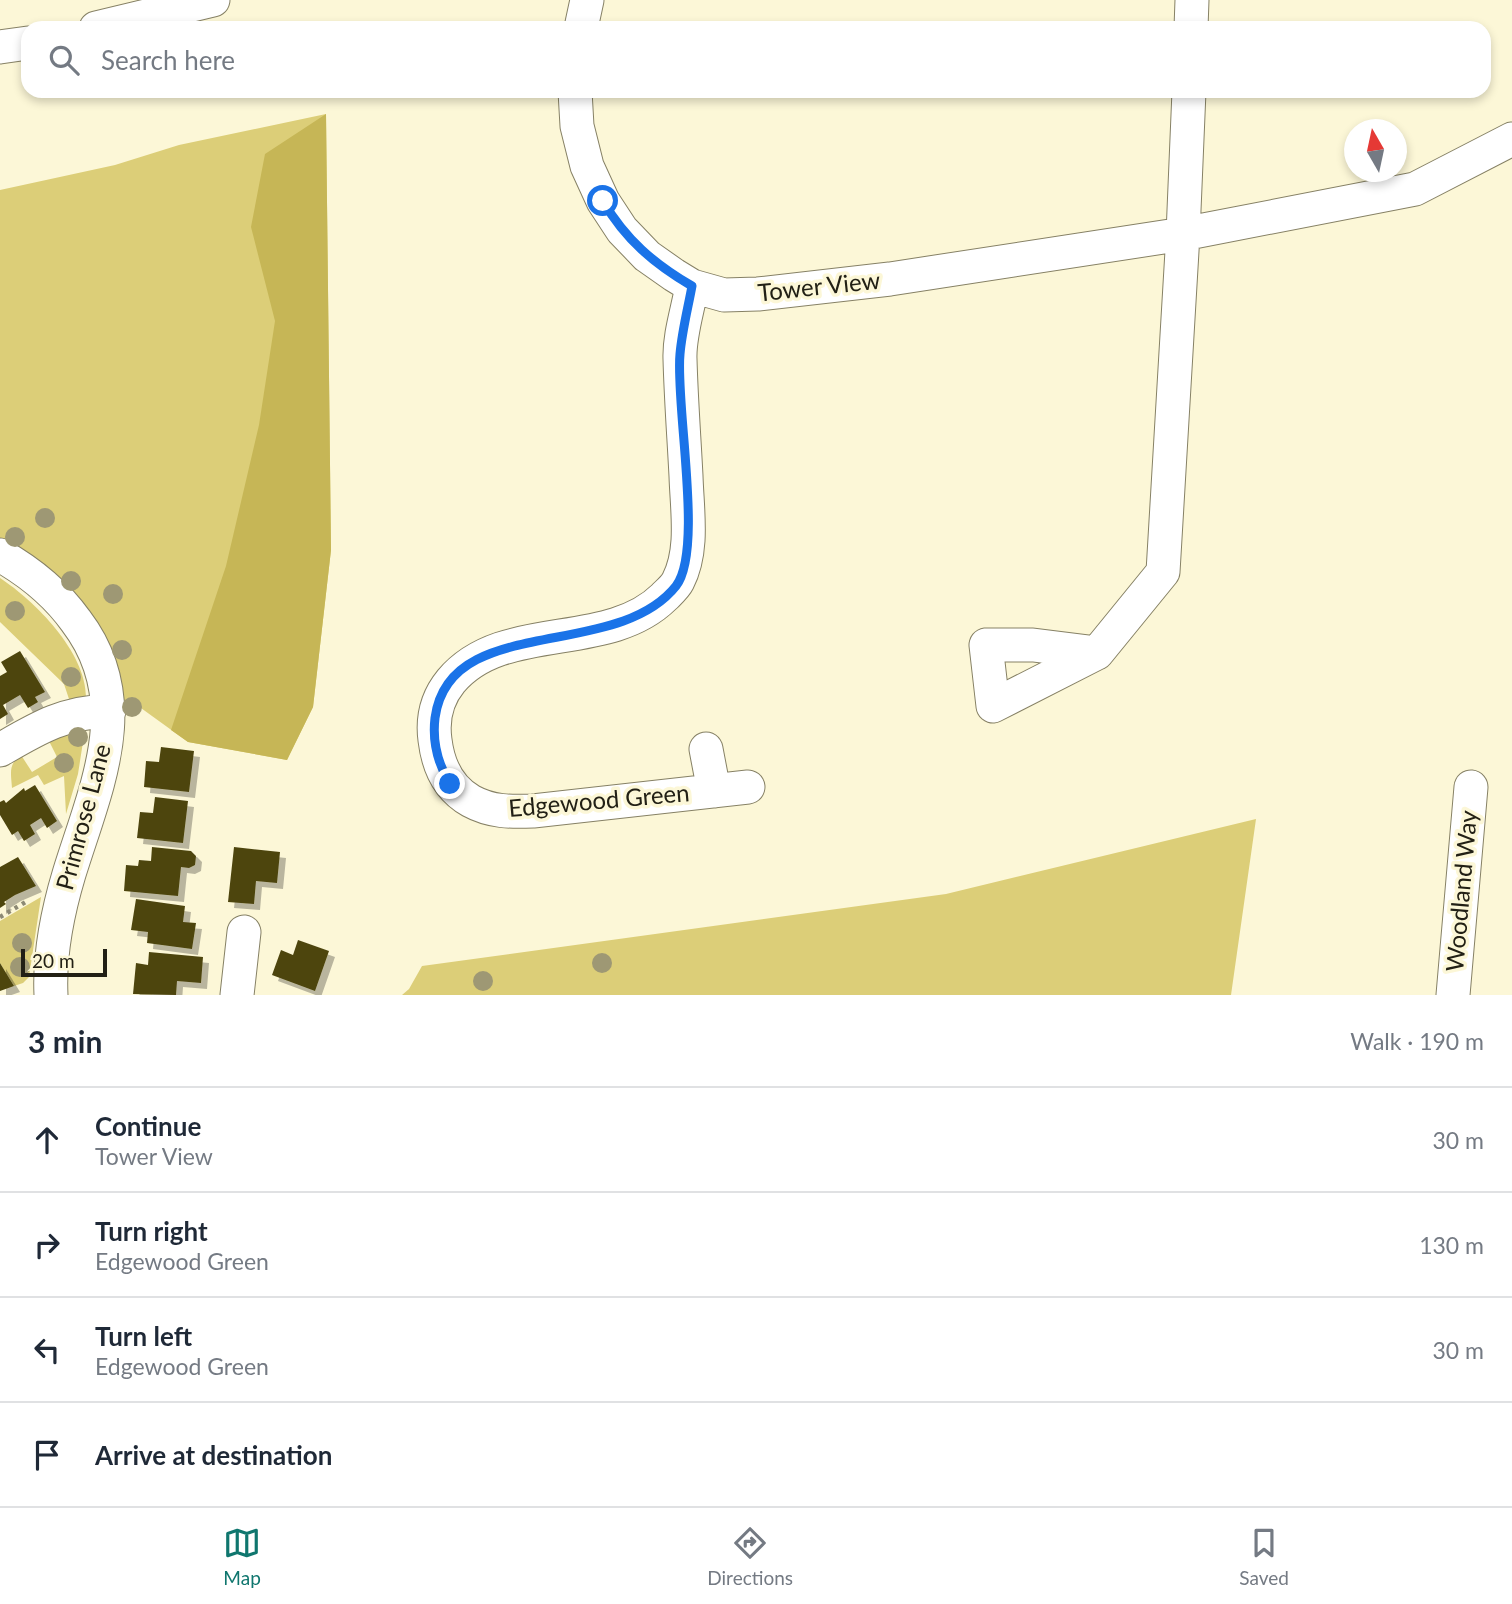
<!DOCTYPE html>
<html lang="en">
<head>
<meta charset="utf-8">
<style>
	:root { --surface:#fff; --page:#f2f2f3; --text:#1f2937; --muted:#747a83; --line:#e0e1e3; --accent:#0f766e }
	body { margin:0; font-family:Lato,sans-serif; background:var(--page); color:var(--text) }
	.compass { position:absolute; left:1344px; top:119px; width:63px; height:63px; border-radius:50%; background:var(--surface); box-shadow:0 4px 10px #0003; rotate:351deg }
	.scale { position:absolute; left:21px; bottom:18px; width:86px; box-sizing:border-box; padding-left:7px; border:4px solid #222015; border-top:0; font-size:19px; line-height:24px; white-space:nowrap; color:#222015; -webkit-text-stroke:5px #fcf7d7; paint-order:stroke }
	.stop { position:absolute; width:21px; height:21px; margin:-16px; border:5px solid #1a73e8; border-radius:50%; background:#fff }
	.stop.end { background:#1a73e8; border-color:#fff; box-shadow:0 2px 7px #0008 }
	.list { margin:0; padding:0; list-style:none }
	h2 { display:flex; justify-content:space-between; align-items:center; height:91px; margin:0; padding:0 28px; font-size:30px }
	h2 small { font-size:23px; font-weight:400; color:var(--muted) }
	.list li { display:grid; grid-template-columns:46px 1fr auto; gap:21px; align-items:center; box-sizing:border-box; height:105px; padding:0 28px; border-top:2px solid var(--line) }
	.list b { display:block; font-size:26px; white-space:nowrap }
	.list p { margin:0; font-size:23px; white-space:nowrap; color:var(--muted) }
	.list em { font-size:23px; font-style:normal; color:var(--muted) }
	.icon { flex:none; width:38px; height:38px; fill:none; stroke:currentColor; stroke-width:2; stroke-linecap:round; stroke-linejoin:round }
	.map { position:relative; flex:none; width:1512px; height:995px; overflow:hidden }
	.search { position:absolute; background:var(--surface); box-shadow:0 4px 10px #0003; left:21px; right:21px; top:21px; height:77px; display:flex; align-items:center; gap:18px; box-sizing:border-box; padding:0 24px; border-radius:21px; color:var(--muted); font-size:26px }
	.sheet { height:511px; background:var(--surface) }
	nav { display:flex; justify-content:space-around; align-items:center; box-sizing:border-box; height:98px; border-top:2px solid var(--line); background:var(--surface); font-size:19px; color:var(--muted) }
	nav a { display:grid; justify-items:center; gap:4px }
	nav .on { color:var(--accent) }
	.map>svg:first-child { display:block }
</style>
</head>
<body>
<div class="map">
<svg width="1512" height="995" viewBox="0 0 1512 995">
	<defs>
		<filter id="shadow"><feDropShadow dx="6" dy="6" stdDeviation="0" flood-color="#0004"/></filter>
	</defs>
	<rect width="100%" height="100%" fill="#fcf7d7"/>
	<!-- green -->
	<path fill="#dcce78" d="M326,114L331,550L313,707L287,760L188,742L134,703L119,700L0,542V190L115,165L179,145Z
		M0,578C35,601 86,652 86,697L70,702L64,684L0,622Z
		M85,729L78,774L66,814L64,776L44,785L38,775L12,788C11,773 8,764 21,755L32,772L57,757L48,739Z
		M1256,819L1231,995H402L409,989L422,966L946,894Z
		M41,897L29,977L23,983L14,986L0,963V921Z"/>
	<!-- forest -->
	<path fill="#c6b656" d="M326,114L331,550L313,707L287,760L188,742L171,730L226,566L259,425L275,321L251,227L265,154Z"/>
	<!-- building -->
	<path fill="#4d4510" filter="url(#shadow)" d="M20,651L45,692L35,697L38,702L28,708L20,695L3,705L8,714L0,719V676L7,672L1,662Z
		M161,747L194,751L189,792L144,787L146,761L159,762Z
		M35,785L57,821L47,828L41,818L30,825L35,834L24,841L18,831L12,835L0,815V802L4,800L6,803L24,788L25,791Z
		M155,797L188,801L183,843L137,838L140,812L153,813Z
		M152,847L191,851L196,856L195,865L189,868L181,867L178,896L124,891L126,865L138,866L139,860L151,861Z
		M234,847L280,852L277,883L256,881L254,904L228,902Z
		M18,857L36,886L15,895L4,902L6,904L0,908V867Z
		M136,899L185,906L183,922L196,923L192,949L147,943L148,932L131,930Z
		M298,940L329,951L315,991L272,975L281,950L293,955Z
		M149,952L203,957L201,983L177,981L176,995L133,994L136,963L148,965Z
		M0,963L14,986L0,991Z"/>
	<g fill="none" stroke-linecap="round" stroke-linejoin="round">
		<!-- minor casing -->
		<g stroke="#868165" stroke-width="35">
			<path id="minor" d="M96,28L213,0
				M581,28L587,0
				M1191,28L1192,0
				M0,47L28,43
				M575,91L577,126L587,166L603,201L622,230L647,256L674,275L692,286L724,295L758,294L890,279L1183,234L1415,189L1512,139
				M692,286C688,309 679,336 680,359C681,398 684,437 686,476C687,510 694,550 678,581C675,587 669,592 664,597C607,653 503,619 451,681C437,698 432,718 435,740C438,765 448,788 471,801C491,812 511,812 533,811L748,787
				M0,555C30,572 56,593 76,621C138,702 95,789 69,874C57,914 49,954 51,995
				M1097,653L993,706L986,645H1033L1097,653L1163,572L1183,234L1189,91
				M706,749L714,791
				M0,750C38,728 64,712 109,711
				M237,995L244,932
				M1453,995L1471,787"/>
		</g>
		<!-- path -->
		<path stroke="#8c8974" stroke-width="4.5" stroke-dasharray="3.5 5" stroke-linecap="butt" d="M0,917L29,900"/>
		<!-- minor -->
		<use href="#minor" stroke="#fff" stroke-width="33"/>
	</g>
	<!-- trees -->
	<g fill="#9e9874">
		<circle cx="45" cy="518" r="10"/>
		<circle cx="15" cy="537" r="10"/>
		<circle cx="71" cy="581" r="10"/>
		<circle cx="113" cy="594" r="10"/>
		<circle cx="15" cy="611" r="10"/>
		<circle cx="122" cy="650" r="10"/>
		<circle cx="71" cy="677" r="10"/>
		<circle cx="132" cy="707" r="10"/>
		<circle cx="78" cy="737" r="10"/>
		<circle cx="64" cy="763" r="10"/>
		<circle cx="22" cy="943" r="10"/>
		<circle cx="602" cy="963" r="10"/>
		<circle cx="20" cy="967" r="10"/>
		<circle cx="483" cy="981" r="10"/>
	</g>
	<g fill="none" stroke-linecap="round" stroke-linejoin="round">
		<!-- route -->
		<path stroke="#1a73e8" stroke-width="9" d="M450,784C438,764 432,743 435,718C449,612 616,662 676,586C704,550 675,404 680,354C682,331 688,308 692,286C654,264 625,239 603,201"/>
	</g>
	<g text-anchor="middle" stroke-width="7" stroke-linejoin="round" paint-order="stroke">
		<!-- street labels -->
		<g font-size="24" fill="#222015" stroke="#fcf7d7">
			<text transform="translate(819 287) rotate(-6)" y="8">Tower View</text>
			<text transform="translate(599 801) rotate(-5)" y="8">Edgewood Green</text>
			<text transform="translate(84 817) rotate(-75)" y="8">Primrose Lane</text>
			<text transform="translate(1462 891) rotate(-85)" y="8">Woodland Way</text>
		</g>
	</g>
</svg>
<svg class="compass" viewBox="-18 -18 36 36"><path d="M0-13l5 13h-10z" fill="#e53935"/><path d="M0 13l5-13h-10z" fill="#747a83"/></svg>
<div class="scale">20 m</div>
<div class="stop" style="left:603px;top:201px"></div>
<div class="stop end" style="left:450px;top:784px"></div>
<div class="search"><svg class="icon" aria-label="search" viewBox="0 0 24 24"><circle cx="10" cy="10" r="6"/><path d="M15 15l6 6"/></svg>Search here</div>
</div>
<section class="sheet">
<h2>3 min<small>Walk · 190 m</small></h2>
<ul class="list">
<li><svg class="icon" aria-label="ahead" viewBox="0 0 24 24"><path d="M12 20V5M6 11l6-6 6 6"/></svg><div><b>Continue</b><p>Tower View</p></div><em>30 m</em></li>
<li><svg class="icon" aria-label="right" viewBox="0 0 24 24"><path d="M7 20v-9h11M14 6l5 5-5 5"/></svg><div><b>Turn right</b><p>Edgewood Green</p></div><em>130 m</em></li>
<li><svg class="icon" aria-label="left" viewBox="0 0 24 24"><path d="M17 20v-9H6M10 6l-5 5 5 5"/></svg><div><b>Turn left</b><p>Edgewood Green</p></div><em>30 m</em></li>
<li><svg class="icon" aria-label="arrive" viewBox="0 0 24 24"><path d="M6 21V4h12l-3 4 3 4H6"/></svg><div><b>Arrive at destination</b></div></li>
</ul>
</section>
<nav>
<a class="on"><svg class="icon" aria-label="map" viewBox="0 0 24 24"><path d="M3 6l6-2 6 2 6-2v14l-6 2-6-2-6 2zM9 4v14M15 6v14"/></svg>Map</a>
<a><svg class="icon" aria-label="directions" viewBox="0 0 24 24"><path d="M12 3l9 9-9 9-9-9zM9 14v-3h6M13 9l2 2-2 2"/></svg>Directions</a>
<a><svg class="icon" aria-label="saved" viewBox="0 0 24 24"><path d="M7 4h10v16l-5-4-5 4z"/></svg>Saved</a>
</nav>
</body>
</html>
